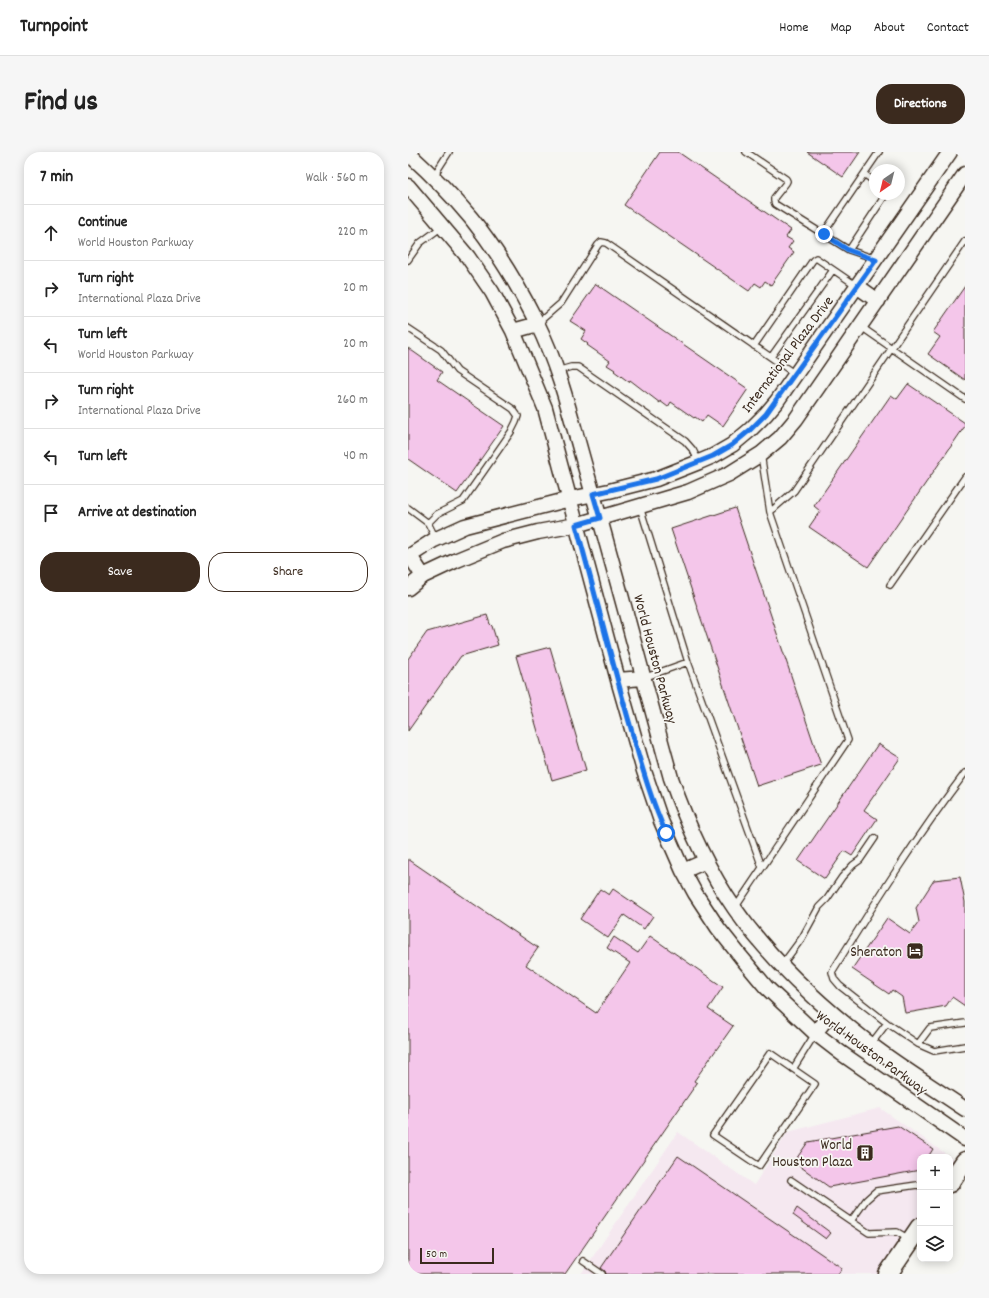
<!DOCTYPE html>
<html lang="en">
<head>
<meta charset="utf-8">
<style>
	:root { --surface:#fff; --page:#f6f6f6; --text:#222; --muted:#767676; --line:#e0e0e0; --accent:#3b2a1e }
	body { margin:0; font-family:Dekko,sans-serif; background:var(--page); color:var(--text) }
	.controls { position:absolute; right:12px; bottom:12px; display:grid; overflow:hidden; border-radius:8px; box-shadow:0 2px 10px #0003 }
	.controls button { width:36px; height:36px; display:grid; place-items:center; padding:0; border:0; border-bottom:1px solid var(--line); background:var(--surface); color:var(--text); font:20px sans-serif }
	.compass { position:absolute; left:461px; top:12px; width:36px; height:36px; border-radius:50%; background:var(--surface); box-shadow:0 2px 10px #0003; rotate:215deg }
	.scale { position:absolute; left:12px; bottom:10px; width:74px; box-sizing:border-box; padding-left:4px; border:2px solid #3b2a1e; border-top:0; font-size:11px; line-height:14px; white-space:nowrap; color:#3b2a1e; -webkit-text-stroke:3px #f6f6f2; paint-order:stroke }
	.stop { position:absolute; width:12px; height:12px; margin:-9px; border:3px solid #1a73e8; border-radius:50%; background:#fff }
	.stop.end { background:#1a73e8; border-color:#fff; box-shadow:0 1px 4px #0008 }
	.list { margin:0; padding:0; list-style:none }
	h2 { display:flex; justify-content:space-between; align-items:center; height:52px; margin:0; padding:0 16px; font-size:17px }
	h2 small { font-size:13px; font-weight:400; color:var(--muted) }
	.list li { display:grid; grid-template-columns:26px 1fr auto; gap:12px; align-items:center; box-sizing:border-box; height:56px; padding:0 16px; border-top:1px solid var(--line) }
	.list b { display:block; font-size:15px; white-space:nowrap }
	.list p { margin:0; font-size:13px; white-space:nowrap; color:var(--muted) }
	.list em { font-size:13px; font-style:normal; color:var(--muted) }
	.actions { display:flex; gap:8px; padding:12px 16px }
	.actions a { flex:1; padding:9px 0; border:1px solid var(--accent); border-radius:16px; text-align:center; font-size:14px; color:var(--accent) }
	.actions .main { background:var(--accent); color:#fff }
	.icon { flex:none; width:22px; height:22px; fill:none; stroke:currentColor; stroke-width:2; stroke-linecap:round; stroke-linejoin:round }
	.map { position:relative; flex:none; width:557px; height:1122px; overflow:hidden; border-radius:16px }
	header { display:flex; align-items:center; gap:24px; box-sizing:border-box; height:56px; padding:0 20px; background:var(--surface); border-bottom:1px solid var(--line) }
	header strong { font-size:19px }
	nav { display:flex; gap:22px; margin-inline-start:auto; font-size:14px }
	.intro { display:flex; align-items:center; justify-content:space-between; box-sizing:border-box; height:96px; padding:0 24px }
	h1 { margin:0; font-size:28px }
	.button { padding:10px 18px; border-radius:16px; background:var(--accent); color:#fff; font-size:14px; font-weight:700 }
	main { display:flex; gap:24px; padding:0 24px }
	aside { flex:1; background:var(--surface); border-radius:16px; box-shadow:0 2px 10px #0003 }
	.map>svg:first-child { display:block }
</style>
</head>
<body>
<header>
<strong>Turnpoint</strong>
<nav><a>Home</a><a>Map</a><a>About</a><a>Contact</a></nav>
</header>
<div class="intro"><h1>Find us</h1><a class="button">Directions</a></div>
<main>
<aside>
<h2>7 min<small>Walk · 560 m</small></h2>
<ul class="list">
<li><svg class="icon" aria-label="ahead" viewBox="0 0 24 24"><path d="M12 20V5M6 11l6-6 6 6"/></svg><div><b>Continue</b><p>World Houston Parkway</p></div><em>220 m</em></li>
<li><svg class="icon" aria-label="right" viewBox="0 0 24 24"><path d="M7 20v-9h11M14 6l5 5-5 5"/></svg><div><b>Turn right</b><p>International Plaza Drive</p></div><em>20 m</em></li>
<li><svg class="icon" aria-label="left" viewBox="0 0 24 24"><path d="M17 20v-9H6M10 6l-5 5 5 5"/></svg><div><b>Turn left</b><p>World Houston Parkway</p></div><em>20 m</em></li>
<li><svg class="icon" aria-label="right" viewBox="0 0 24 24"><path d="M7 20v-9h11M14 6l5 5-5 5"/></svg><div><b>Turn right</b><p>International Plaza Drive</p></div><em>260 m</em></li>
<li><svg class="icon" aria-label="left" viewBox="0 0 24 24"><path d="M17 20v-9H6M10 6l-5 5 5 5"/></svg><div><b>Turn left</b></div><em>40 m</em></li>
<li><svg class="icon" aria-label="arrive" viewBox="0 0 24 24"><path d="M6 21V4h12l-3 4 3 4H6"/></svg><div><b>Arrive at destination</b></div></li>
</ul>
<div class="actions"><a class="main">Save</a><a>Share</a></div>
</aside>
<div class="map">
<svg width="557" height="1122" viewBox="0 0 557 1122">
	<rect width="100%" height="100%" fill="#f6f6f2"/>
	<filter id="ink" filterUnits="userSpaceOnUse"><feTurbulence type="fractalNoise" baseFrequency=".025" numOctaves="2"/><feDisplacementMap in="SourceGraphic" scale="8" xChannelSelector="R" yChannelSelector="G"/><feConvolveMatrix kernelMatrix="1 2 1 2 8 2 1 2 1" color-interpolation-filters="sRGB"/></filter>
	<g filter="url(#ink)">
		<!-- built -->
		<path fill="#f5e8f0" d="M472,956L548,1009L542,1018V1005H512V1062L471,1122H173L270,980L346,1033L380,980Z"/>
		<!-- building -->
		<path fill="#f4c6ea" stroke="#3b2a1e" d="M252,0H270L383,78L378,85L385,89L380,96L386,100L363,133L357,129L353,135L347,131L341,139L216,53Z
			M399,0H452L435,25Z
			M188,132L340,237L315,274L299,263L294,270L287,265L286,266L263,250L260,255L252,249V251L222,228L221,230L206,219L207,218L199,213L202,209L179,193L180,192L173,187L178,179L162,169Z
			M557,134V228L520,202L532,185L525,180Z
			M0,196L34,220L29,228L96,274L49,341L0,307Z
			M500,232L557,271V274L460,415L401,375L412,359L406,354L483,243L489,247Z
			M327,356L413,613L349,634L263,377Z
			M79,463L82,472L84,474L90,493L53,504L0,579V507L19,480Z
			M142,495L178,618L144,628L108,504Z
			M470,592L492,606L456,658L469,667L444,704L436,699L417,727L390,709Z
			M0,707L130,796L118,813L188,861L222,811L199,796L206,785L230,801L242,784L315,835L300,857L325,874L286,929L289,931L157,1122H0Z
			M552,725L557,750V854L544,845L538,854L505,860L497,861L494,845L484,838L481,842L444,817L479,766L502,782L511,770L508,756L526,728Z
			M192,737L201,743L205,737L245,764L236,777L216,763L200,786L172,767Z
			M490,974L525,997L520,1005H512V1018L421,1035L386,1010L400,990Z
			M270,1004L434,1116L430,1122H198L197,1119L193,1116Z
			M389,1056L423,1081L418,1087L385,1063Z"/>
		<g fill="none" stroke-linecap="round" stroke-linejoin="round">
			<!-- service casing -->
			<g stroke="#3b2a1e" stroke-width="8">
				<path id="service" d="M338,0L378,27L379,29L378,31L366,46V49L367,52L415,82
					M456,22L467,30
					M25,25L41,0
					M441,98L478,42
					M468,107L441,98L415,82L471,0
					M0,108L12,91L35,74
					M130,171L153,151L190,93L193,90L198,91L387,222
					M452,174L557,247
					M0,176L33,198L49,219L105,257L110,264L108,270L103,280L55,349L29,362L20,371L28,387
					M346,194L405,108L408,106L449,134
					M363,205L425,118
					M149,219L163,215H170L277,289L285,298L291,310
					M353,302L362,360L386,339L557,89
					M232,355L280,510L354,715
					M0,356L20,371
					M482,433L557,325
					M235,526L280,510
					M557,621C509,684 466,752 424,820L426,827L432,834L479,871L510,892L526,899L557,894
					M327,756L440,588L362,360
					M374,813L394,786L411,755L419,747L434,725L445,713L452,708L467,686
					M463,892L479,871
					M510,892L522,876L557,871
					M362,901L407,932L351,1014L305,983Z
					M385,917L407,882
					M383,1028L443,1069L458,1048L468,1039L509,1033L512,1034
					M443,1069L461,1081L489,1080L501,1087
					M175,1109L194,1122"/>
			</g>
			<!-- tertiary casing -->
			<g stroke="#3b2a1e" stroke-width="17">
				<path id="tertiary" d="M0,1C22,21 44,43 63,66C88,97 111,135 129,171C153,219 165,274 180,325C209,425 235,526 263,626C279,672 299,717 327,757C363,809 412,853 462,892C492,915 525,935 557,957
					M0,34L60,105L84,140L105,179L137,256L210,528L236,619L253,669L275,719L287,741L310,776L333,805L358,835L407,881L433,901L557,987
					M449,134L470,149
					M105,179L130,172
					M2,404L15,424
					M0,405L26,388L57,374L162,347L201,339L248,327L291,310L305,304L324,293L342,278L358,262L369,249L542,0
					M0,436L15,424L49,408L95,389L130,380L168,373L280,340L321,322L353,302L372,286L388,267L557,22
					M210,528L235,526
					M275,719L298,709
					M407,881L423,861"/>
			</g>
			<!-- trunk casing -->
			<g stroke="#3b2a1e" stroke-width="21">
				<path id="trunk" d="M542,1031L557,1009
					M480,1122L512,1075"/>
			</g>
			<!-- service -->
			<use href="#service" stroke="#f6f6f2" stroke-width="5.5"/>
			<!-- tertiary -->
			<use href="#tertiary" stroke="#f6f6f2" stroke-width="14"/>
			<!-- trunk -->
			<use href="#trunk" stroke="#f6f6f2" stroke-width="18"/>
		</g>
	</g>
	<g fill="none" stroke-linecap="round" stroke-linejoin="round" filter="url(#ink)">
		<!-- route -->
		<path stroke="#1a73e8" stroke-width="5" d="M258,681C241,644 231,604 220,566C202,502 186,437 168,373L192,366L185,342L248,327L305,304L324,293L342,278L358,262L468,108L440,98L416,82"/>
	</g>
	<!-- icons -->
	<defs>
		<g id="hotel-square" transform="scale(0.9)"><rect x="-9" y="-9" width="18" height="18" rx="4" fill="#3b2a1e" stroke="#f6f6f2"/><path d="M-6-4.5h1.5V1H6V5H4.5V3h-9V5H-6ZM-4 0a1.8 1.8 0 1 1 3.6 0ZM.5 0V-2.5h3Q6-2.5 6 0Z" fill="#fff"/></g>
		<g id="building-square" transform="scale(0.9)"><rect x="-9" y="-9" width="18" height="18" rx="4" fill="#3b2a1e" stroke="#f6f6f2"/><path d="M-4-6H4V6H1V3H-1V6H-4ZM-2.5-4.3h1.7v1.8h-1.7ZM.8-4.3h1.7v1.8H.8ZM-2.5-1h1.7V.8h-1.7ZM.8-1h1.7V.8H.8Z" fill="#fff"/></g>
	</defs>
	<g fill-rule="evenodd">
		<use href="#hotel-square" x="507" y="799"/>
		<use href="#building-square" x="457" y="1001"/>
	</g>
	<g text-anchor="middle" stroke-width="3.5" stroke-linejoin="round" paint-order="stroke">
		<!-- street labels -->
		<g font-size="15" fill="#3b2a1e" stroke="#f6f6f2">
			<text transform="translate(379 202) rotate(-53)" y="5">International Plaza Drive</text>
			<text transform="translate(248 507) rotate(75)" y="5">World Houston Parkway</text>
			<text transform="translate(464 900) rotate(36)" y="5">World Houston Parkway</text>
		</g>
		<!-- poi labels -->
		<g font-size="15" fill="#3b2a1e" stroke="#f6f6f2" text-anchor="end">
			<text x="494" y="804">Sheraton</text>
			<text x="444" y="997">World<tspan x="444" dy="17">Houston Plaza</tspan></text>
		</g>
	</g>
</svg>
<div class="controls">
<button>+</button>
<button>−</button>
<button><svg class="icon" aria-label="layers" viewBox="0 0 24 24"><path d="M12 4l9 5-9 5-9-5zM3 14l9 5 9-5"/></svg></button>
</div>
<svg class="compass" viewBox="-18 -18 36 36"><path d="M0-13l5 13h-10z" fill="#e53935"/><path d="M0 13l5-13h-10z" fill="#767676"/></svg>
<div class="scale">50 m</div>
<div class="stop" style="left:258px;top:681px"></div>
<div class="stop end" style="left:416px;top:82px"></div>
</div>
</main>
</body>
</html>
